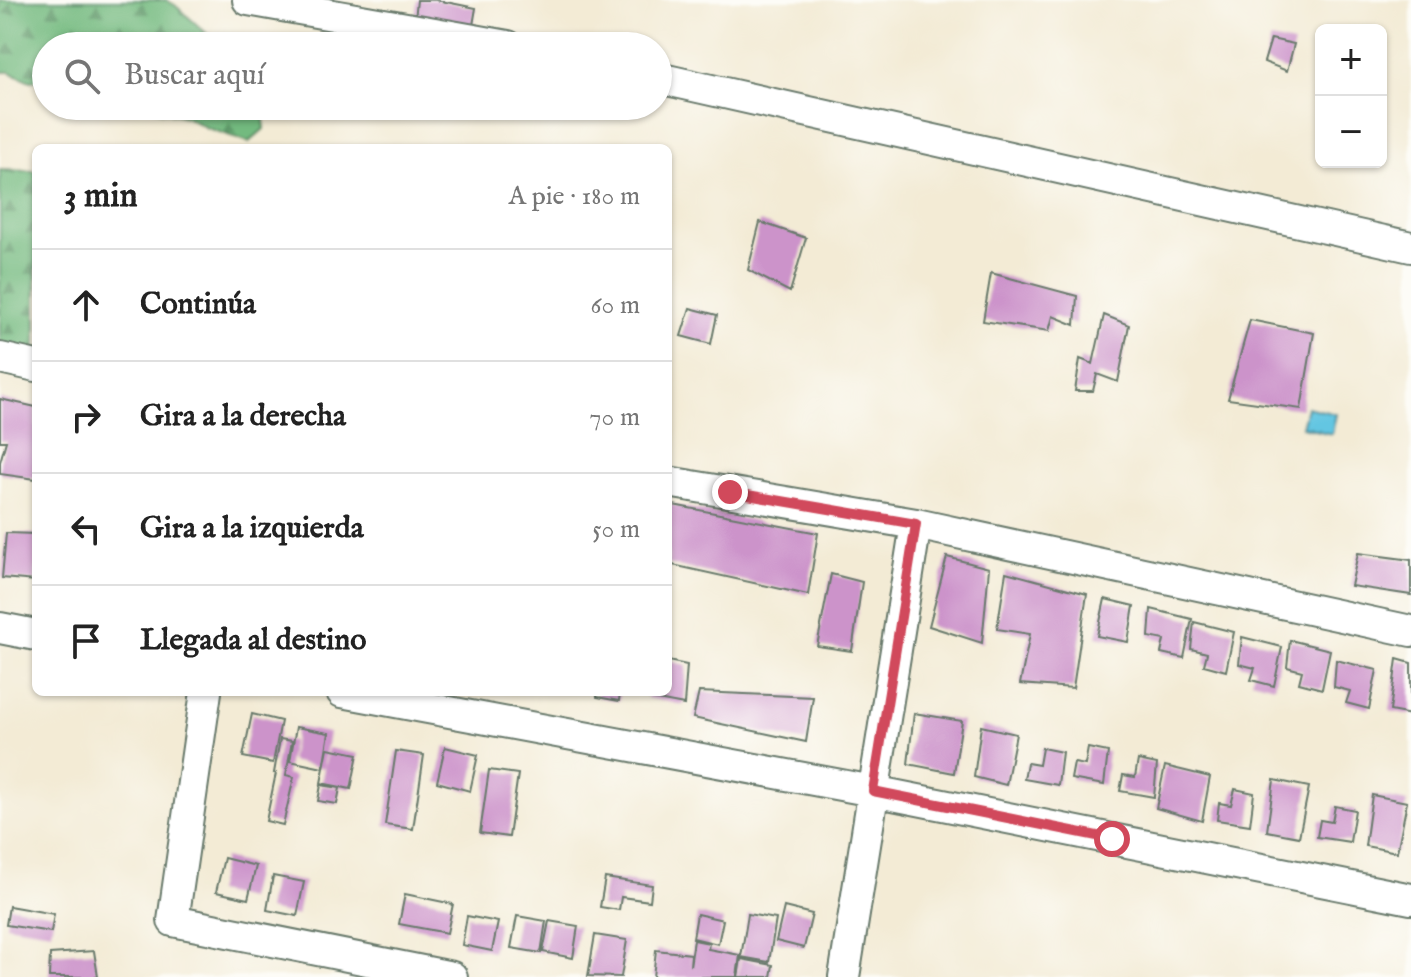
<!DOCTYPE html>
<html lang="es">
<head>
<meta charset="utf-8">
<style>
	:root { --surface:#fff; --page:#f2f2f2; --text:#222; --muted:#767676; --line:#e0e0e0 }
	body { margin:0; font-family:"IM FELL English",serif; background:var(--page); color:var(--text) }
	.controls { position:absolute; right:24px; top:24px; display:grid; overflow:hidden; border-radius:12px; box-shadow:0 2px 6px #0004 }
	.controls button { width:72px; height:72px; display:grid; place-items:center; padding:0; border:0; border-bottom:2px solid var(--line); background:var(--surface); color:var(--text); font:40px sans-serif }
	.stop { position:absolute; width:24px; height:24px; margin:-18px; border:6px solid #d1495b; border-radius:50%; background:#fff }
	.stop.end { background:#d1495b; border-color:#fff; box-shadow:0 2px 8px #0008 }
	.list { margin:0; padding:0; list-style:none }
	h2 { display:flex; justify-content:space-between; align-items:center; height:104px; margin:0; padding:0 32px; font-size:34px }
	h2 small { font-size:26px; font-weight:400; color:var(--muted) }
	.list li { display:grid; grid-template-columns:52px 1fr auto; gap:24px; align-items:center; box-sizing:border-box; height:112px; padding:0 32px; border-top:2px solid var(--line) }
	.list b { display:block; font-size:30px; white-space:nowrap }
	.list em { font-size:26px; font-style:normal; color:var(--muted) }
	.icon { flex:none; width:44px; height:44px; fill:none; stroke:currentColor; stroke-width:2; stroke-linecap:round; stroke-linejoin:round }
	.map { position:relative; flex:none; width:1411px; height:977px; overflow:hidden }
	.search { position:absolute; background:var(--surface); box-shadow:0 2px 6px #0004; left:32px; top:32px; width:640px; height:88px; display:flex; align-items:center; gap:20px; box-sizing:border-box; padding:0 28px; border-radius:44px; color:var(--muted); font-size:30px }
	.panel { position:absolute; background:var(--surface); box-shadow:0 2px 6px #0004; left:32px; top:144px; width:640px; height:552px; border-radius:12px }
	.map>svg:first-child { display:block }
</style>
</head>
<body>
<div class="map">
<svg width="1411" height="977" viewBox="0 0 1411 977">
	<defs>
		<pattern id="forest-firs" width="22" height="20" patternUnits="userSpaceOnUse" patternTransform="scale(2)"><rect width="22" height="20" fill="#73ba7f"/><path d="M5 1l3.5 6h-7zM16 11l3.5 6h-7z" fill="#5e9869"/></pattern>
		<pattern id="water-ripples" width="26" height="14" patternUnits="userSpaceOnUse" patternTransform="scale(2)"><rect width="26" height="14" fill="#64c6e2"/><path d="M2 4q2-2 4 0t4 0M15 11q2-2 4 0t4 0" fill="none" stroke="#52a2b8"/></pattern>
	</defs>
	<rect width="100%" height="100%" fill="#fdfcf7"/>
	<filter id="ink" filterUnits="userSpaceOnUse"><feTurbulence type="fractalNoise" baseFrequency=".0125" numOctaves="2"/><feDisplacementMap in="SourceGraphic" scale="16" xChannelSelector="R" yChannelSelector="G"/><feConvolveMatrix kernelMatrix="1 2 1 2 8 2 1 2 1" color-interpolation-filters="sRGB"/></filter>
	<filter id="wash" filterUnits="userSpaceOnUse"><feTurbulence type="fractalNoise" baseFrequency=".006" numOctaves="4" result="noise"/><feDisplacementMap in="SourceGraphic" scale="32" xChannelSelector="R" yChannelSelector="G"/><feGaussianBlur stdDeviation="1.8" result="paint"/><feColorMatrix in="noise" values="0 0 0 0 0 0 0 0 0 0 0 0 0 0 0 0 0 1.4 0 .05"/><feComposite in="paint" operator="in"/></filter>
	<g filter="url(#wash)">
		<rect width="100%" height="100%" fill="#f3ebd5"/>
		<!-- forest -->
		<path fill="url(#forest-firs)" stroke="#497c5a" stroke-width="2" d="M0,0H166L175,5L221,46H46V79L30,81L10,72H0Z
			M141,106H262L265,128L249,142L207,128L186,117Z
			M0,170L36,171V360L0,349Z"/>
		<!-- water -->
		<path fill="url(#water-ripples)" stroke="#42828b" stroke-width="2" d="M1307,407L1336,414L1332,434L1302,427Z"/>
		<g id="blocks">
			<!-- building -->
			<path fill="#cc93ca" d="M417,0H436L476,8L472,31L415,20Z
				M1271,39L1294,44L1287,71L1264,62Z
				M760,222L806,238L790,292L748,270Z
				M991,273L1077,296L1075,325L1053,316L1049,331L983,321Z
				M690,308L717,315L711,344L681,336Z
				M1104,315L1129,325L1118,382L1097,374L1093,391H1075L1080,359L1093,364Z
				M1250,320L1314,333L1301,409L1228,399Z
				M0,399L36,407V479L0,474V462L6,441H0Z
				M668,504L818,533L808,595L668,564Z
				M6,533L36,534V581L2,578Z
				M1358,553L1411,560V595L1351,586Z
				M947,557L989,568L982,643L929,626Z
				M1006,572L1087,594L1073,688L1020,684L1030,634L997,629Z
				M831,574L862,582L852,651L817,646Z
				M1105,599L1134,606L1128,642L1097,636Z
				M1151,609L1192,619L1184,658L1161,653L1164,640L1149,637Z
				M1194,622L1234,632L1226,671L1204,665L1207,653L1191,649Z
				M1242,637L1282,647L1274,686L1251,680L1255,668L1239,664Z
				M1290,640L1330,650L1322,689L1299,683L1302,671L1287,667Z
				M1397,659L1411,663V715L1390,711Z
				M1336,660L1377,670L1369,709L1346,703L1350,691L1334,687Z
				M668,661L687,665L684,705L647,698L648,692H668Z
				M597,692H620L619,701L597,697Z
				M699,692L813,697L806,742L693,718Z
				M914,713L962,721L954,773L908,764Z
				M252,714L281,721L273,763L243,757Z
				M981,726L1016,734L1006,785L974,777Z
				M296,727L329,733L323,768L290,761Z
				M280,739L292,741L286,775L294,777L283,825L266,821L276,773H274Z
				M445,747L478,755L470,791L437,782Z
				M328,748L358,754L351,789L321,783Z
				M1042,748L1062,752L1058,785L1024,779L1027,763L1039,765Z
				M1088,748L1108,752L1104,785L1071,779L1074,763L1085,765Z
				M396,751L424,755L413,829L385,825Z
				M1138,760L1157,764L1154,797L1120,791L1123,775L1135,777Z
				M1165,766L1210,777L1202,821L1156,808Z
				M489,770L518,774L509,837L480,833Z
				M1274,780L1309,787L1299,837L1267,831Z
				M321,785L340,788L337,804L318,801Z
				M1235,789L1254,793L1250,825L1217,820L1219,803L1231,805Z
				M1372,795L1407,802L1397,852L1365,846Z
				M1335,806L1355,810L1350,842L1317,837L1320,820L1332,822Z
				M224,858L256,866L248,899L216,892Z
				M273,876L304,882L297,916L267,910Z
				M605,878L652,885L650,901L621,897L619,910L600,907Z
				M405,894L453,904L447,933L399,924Z
				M9,906L54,914L51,932L6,925Z
				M784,907L812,914L804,948L776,941Z
				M697,914L723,920L718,944L693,938Z
				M748,914L776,919L769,962L741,957Z
				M467,916L498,922L492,951L462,945Z
				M517,916L546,921L541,953L511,948Z
				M549,921L578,926L573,958L543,952Z
				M595,935L627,940L621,977L588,976Z
				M694,940L709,943L708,949L740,955L737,977H653L656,950L691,954L690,966Z
				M94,951L98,977H49L50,954Z
				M741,959L773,965L771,977H738Z"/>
		</g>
	</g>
	<g filter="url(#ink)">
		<use href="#blocks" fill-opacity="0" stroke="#697a6c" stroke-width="2"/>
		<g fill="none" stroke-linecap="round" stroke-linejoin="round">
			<!-- street casing -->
			<g stroke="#697a6c" stroke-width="34">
				<path id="street" d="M248,0L508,46
					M658,78L1411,247
					M0,358L36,366
					M668,482L916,524L1411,631
					M0,628L36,635
					M206,692L173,921L452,977
					M342,692L873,791L1411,899
					M844,977L916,524"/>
			</g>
			<!-- street -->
			<use href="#street" stroke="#fff" stroke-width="30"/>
		</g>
	</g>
	<g fill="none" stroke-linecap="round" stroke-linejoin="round" filter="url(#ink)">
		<!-- route -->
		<path stroke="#d1495b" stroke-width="10" d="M730,492L916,524L873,791L1112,839"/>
	</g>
</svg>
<div class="controls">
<button>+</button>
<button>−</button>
</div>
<div class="stop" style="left:1112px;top:839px"></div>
<div class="stop end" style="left:730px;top:492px"></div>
<div class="search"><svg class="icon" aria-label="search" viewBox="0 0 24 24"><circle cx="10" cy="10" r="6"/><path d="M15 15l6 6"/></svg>Buscar aquí</div>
<section class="panel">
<h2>3 min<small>A pie · 180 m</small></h2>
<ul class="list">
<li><svg class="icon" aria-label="ahead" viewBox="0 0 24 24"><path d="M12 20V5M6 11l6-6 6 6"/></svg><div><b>Continúa</b></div><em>60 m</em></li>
<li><svg class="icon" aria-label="right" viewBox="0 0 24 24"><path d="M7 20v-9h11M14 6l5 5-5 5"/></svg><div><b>Gira a la derecha</b></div><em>70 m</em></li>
<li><svg class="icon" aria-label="left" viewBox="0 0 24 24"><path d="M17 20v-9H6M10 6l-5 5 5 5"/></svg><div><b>Gira a la izquierda</b></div><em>50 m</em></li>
<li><svg class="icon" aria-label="arrive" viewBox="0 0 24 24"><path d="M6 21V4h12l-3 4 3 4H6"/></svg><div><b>Llegada al destino</b></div></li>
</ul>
</section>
</div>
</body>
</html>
